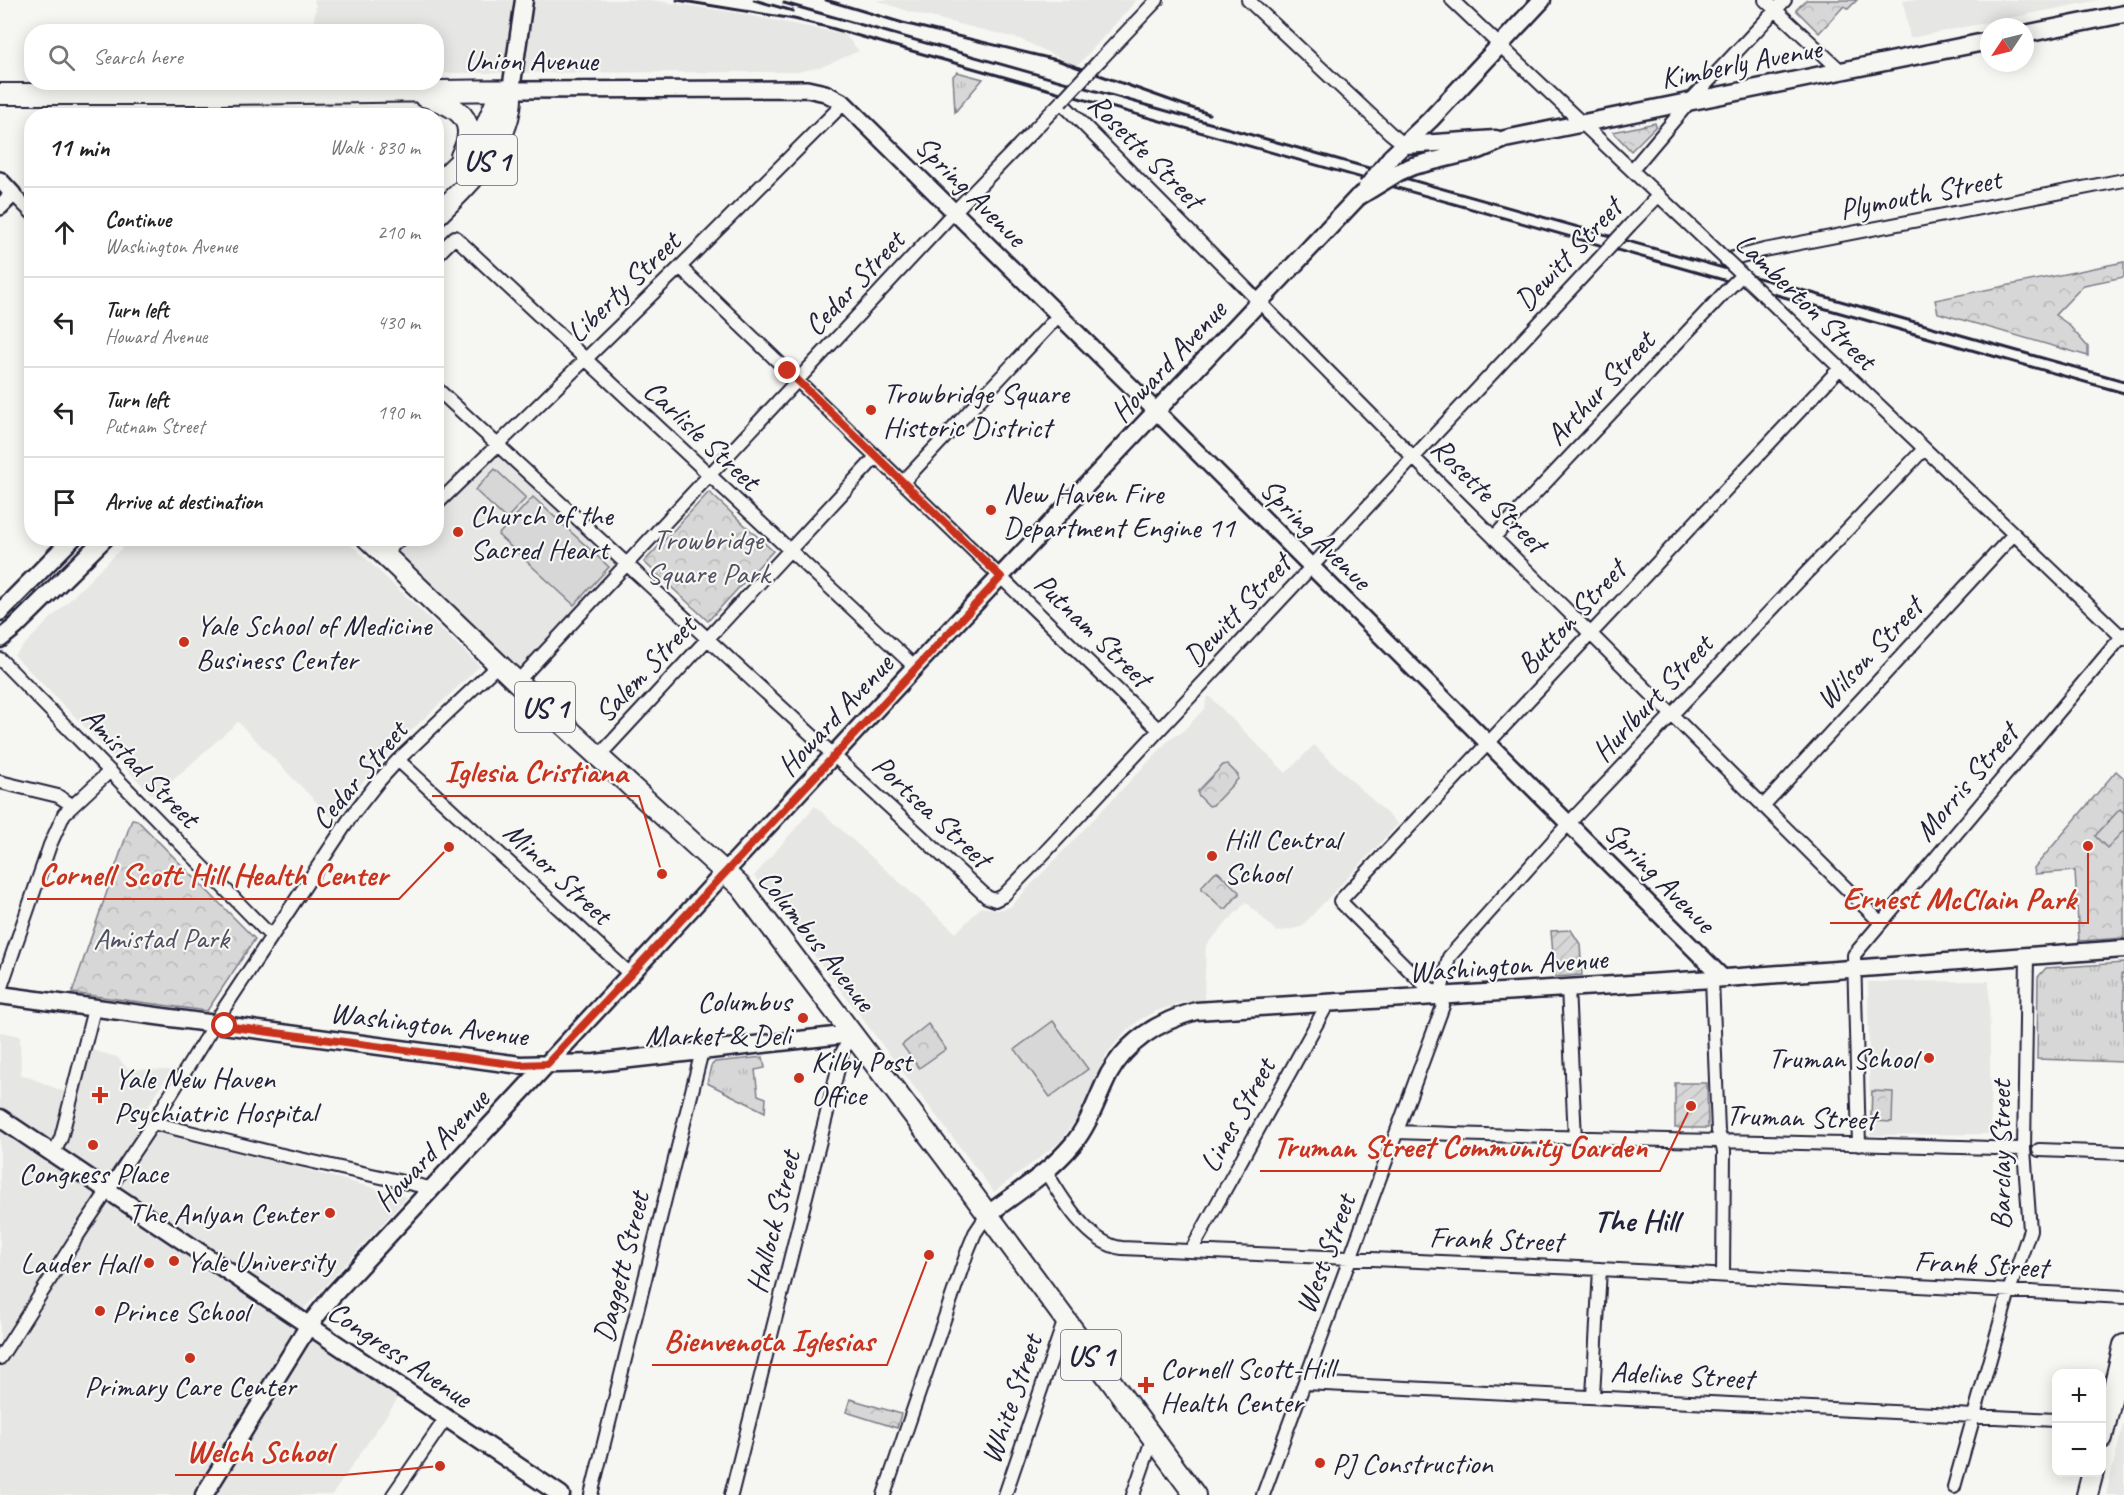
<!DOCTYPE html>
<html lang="en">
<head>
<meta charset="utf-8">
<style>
	:root { --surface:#fff; --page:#f2f2f2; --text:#222; --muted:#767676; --line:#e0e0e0 }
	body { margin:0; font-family:Caveat,sans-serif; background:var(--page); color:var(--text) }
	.controls { position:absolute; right:18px; bottom:18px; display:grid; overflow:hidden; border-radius:12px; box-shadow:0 3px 15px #0003 }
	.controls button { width:54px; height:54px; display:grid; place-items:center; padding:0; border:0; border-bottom:2px solid var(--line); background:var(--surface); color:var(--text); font:30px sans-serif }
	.compass { position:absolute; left:1980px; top:18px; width:54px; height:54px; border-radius:50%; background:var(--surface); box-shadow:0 3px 15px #0003; rotate:235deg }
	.stop { position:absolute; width:18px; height:18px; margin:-14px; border:4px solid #c8321e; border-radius:50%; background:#fff }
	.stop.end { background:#c8321e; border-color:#fff; box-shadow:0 2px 6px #0008 }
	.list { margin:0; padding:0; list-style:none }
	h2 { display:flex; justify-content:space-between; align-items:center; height:78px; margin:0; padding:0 24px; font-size:26px }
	h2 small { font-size:20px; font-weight:400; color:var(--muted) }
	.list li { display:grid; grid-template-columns:39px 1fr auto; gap:18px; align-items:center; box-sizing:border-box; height:90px; padding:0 24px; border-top:2px solid var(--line) }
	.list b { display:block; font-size:22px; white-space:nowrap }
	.list p { margin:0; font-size:20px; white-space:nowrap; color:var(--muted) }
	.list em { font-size:20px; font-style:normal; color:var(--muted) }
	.icon { flex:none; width:33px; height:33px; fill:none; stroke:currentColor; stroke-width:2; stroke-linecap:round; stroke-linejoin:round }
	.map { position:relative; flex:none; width:2124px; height:1495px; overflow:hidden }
	.search { position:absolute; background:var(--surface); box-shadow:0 3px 15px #0003; left:24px; top:24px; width:420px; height:66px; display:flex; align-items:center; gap:15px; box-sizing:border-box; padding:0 21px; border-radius:24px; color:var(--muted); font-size:22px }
	.panel { position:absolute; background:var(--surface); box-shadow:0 3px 15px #0003; left:24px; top:108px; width:420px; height:438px; border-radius:24px }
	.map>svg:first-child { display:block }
</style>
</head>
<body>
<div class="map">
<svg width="2124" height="1495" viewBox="0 0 2124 1495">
	<defs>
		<pattern id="grass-tufts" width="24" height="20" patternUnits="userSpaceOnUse" patternTransform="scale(1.5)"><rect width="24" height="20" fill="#d7d7d7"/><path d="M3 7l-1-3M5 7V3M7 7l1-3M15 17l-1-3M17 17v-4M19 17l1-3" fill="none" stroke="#b8b8b9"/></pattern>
		<pattern id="forest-crowns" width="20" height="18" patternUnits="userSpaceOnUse" patternTransform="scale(1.5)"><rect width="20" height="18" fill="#d7d7d7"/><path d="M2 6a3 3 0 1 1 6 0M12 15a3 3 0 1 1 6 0" fill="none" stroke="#b8b8b9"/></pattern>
		<pattern id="garden-furrows" width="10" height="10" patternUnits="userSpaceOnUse" patternTransform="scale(1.5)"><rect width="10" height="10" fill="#d7d7d7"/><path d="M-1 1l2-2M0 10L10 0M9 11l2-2" fill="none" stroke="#b8b8b9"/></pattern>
	</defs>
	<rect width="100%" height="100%" fill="#f6f6f2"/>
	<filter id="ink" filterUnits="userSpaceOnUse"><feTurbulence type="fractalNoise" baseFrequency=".0167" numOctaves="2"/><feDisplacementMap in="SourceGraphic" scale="12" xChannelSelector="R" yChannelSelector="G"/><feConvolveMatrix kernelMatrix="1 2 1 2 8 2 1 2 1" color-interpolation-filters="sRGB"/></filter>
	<g filter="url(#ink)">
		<!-- built -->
		<path fill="#e6e6e4" d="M314,0H651L737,13L844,34L859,51L824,66L798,72L437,73L436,32H309L313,26L316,6Z
			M876,0H1137L1077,66L1020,39L910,12Z
			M1903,0H2099L1910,38Z
			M505,450L627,563L517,682L389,559L410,539L436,538L437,514Z
			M344,538L480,666L400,741L349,797L333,819L238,722L154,797L14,655L131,539Z
			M1209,696L1286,773L1314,745L1398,824L1301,927L1277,932L1246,902L1206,945L1204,1000L1180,1003L1157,1011L1141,1019L1125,1032L1106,1055L1077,1118L1060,1142L994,1192L754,876L815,806L956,933L981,907L999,910L1010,907L1171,738L1181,733L1205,708L1206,700Z
			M1989,981L1991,1134L1870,1135L1868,982Z
			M0,1032L20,1036L21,1074L70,1094L81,1047L117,1057L128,1069L171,1070L137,1124L407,1197L290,1324L399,1397L332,1495H0Z
			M2124,1421V1495H2106Z"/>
		<!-- grass -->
		<path fill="url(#grass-tufts)" stroke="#7c7c89" stroke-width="1.5" d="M957,72L983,79L955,112L953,76Z
			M2124,963V974H2121L2124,988V1062L2037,1059L2038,977L2046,968Z
			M763,1057L765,1068L755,1070L758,1095L766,1098L765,1112L707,1083L711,1066L715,1062Z"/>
		<!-- forest -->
		<path fill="url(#forest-crowns)" stroke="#7c7c89" stroke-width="1.5" d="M1806,0H1857L1848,9L1844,6L1819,33L1796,10Z
			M1655,123L1656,126L1631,151L1613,132Z
			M2124,262V277L2084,285L2055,315L2068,324L2088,347V356L1938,313L1935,300Z
			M709,492L773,551L708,621L644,562Z
			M1227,764L1238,775V779L1213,805L1209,806L1198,795V791L1223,765Z
			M2116,771L2124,778V938L2079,941L2075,871L2035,874L2034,868Z
			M132,819L137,820L255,939L207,1011L72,993Z
			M1215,872H1218L1239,892V894L1226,909H1223L1202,889V886Z
			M928,1024L946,1049L919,1068L902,1045Z
			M1872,1091L1893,1092L1892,1122L1873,1121L1871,1119Z
			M850,1399L901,1414L897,1428L846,1412Z"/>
		<!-- garden -->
		<path fill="url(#garden-furrows)" stroke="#7c7c89" stroke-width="1.5" d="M1571,930L1580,944L1582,975L1555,977L1551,931Z
			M1675,1083H1707L1708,1128H1675Z"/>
		<!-- pitch -->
		<path fill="#d7d7d7" stroke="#7c7c89" stroke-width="1.5" d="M495,469L526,498L506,519L475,490Z
			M533,497L609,567L574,605L498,535Z
			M2120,809L2124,813V830L2107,848L2095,836Z
			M1053,1021L1088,1069L1050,1097L1015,1049Z"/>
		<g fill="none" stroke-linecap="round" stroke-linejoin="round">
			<!-- minor casing -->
			<g stroke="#22223b" stroke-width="16">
				<path id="minor" d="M1248,0L1390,133L1405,145
					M1452,0L1717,251
					M1765,0L1840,70
					M1100,60L1157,0
					M1632,170L1691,100L1785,0
					M13,194L32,213
					M1630,225L1659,195
					M436,256L455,237L915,667
					M1726,260L1764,250L2124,180
					M680,267L1159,730
					M1777,308L2124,639
					M436,388L987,897L995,900L1003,896L1034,864L1597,261
					M903,482L1059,315
					M436,505L680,267L844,103
					M1495,536L1725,292
					M384,554L401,538
					M0,659L271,936
					M517,682L954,212L1061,102L1414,458L1881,923
					M598,757L876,457
					M398,760L631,975
					M0,782L58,796L72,805
					M1763,806L2013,535
					M1712,979L1718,1131L1724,1151L1723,1275
					M1568,987L1575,1139
					M0,990L50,845L64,814L110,771
					M1440,996L1419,980L1340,901L1840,368
					M153,1123L278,1154L430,1188
					M1397,1132C1606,1140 1815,1142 2024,1149
					M1859,1145L1854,955L2124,634
					M2039,1150L2124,1153
					M54,1153L61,1138L94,1009
					M1045,1170C1061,1197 1088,1244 1122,1248L1600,1269L2124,1297
					M78,1235L153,1123L223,1010L352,815L378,782L398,760L499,664
					M1191,1251L1328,1003
					M0,1358L75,1240
					M1305,1383L2056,1420
					M1593,1396L1600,1269
					M1954,1487L2009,1291L2030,1230L2024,1149L2027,956
					M393,1495L446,1418
					M591,1495L702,1051
					M731,1495L842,1053L852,1034
					M884,1495L968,1250L975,1233L987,1215
					M1005,1495L1065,1319
					M1133,1495L1153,1437
					M1263,1495L1443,1006L1440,996L1449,957L1569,823L1924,449"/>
			</g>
			<!-- tertiary casing -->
			<g stroke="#22223b" stroke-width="20">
				<path id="tertiary" d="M511,90L807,89L825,93L844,103L1157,412L1723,978
					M0,180L13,194L0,207"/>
			</g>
			<!-- secondary casing -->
			<g stroke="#22223b" stroke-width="21">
				<path id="secondary" d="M2025,34L2124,14
					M511,90L524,0
					M1405,145L1496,139
					M1391,157L1430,120L1542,0
					M1413,166L1479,150L1505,139L1989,41
					M0,612L73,538
					M0,639L15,627L105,538
					M0,995L520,1065L595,1063L852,1034
					M0,1118L561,1495
					M987,1215C1016,1193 1050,1172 1073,1144C1090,1123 1097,1098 1109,1074C1128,1040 1160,1021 1196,1011L1712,979L2124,949
					M204,1495L309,1325L333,1295L915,667L1358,197"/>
			</g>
			<!-- primary casing -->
			<g stroke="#22223b" stroke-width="24">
				<path id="primary" d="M0,94H221L511,90
					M424,96C456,105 481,119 461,156
					M436,185L471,151L483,133L495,105L511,90
					M436,216C471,182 514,141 511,90
					M367,538L517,682L741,887L946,1158L1195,1495
					M2102,1438L2124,1345
					M2087,1495L2093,1472"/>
			</g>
			<!-- minor -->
			<use href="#minor" stroke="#f6f6f2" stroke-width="12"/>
			<!-- tertiary -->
			<use href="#tertiary" stroke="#f6f6f2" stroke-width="15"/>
			<!-- secondary -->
			<use href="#secondary" stroke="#f6f6f2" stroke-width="16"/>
			<!-- primary -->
			<use href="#primary" stroke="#f6f6f2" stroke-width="20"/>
			<!-- rail -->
			<path stroke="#22223b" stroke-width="3" d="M677,0L794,19L827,27L2124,393
				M754,0L793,11
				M826,0L903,23L1057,60L1209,114
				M784,3L2124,381"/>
			<!-- minor-bridge casing -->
			<g stroke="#22223b" stroke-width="16" stroke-linecap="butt">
				<path id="minor-bridge" d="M1061,102L1100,60
					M1717,251L1777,308
					M1597,261L1630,225
					M1725,292L1742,275"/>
			</g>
			<!-- secondary-bridge casing -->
			<g stroke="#22223b" stroke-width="21" stroke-linecap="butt">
				<path id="secondary-bridge" d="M1367,187L1391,157
					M1358,197L1399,172L1413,166"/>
			</g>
			<!-- minor-bridge -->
			<use href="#minor-bridge" stroke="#f6f6f2" stroke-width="12"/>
			<!-- secondary-bridge -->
			<use href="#secondary-bridge" stroke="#f6f6f2" stroke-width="16"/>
		</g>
	</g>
	<g fill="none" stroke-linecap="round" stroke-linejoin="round" filter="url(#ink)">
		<!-- route -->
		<path stroke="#c8321e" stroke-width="8" d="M225,1026L519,1065L547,1064L1001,577L788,371"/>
	</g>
	<!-- markers -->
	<g fill="#c8321e" stroke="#f6f6f2" stroke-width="2">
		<circle cx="871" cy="410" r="6"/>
		<circle cx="991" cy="510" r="6"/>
		<circle cx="458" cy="532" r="6"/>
		<circle cx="184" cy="642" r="6"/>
		<circle cx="1212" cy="856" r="6"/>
		<circle cx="803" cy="1018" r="6"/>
		<circle cx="1929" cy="1058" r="6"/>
		<circle cx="799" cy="1078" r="6"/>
		<path d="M97 1086h6v6h6v6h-6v6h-6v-6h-6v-6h6z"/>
		<circle cx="93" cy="1145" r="6"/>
		<circle cx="330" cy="1213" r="6"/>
		<circle cx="174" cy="1261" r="6"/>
		<circle cx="149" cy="1263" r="6"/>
		<circle cx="100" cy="1311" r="6"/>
		<circle cx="190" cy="1358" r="6"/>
		<path d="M1143 1376h6v6h6v6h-6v6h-6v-6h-6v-6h6z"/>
		<circle cx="1320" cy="1463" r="6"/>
	</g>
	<g text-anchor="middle" stroke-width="4.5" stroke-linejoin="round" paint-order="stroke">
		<!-- shield labels -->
		<g fill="#f6f6f2" stroke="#626272" stroke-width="1.5">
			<rect x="457" y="135" width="60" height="50" rx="4.5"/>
			<rect x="515" y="682" width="60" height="50" rx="4.5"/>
			<rect x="1061" y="1330" width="60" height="50" rx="4.5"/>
		</g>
		<g font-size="28" font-weight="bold" fill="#22223b">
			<text x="487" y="170">US 1</text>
			<text x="545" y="717">US 1</text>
			<text x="1091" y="1365">US 1</text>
		</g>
		<!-- street labels -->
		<g font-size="30" fill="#22223b" stroke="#f6f6f2">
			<text x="531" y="70">Union Avenue</text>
			<text transform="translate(1741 63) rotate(-11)" y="10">Kimberly Avenue</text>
			<text transform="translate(1146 151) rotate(45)" y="10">Rosette Street</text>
			<text transform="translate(971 191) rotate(45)" y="10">Spring Avenue</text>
			<text transform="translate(1920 194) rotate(-11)" y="10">Plymouth Street</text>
			<text transform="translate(1568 254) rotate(-47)" y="10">Dewitt Street</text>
			<text transform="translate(854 283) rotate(-47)" y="10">Cedar Street</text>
			<text transform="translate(623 287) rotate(-44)" y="10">Liberty Street</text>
			<text transform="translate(1806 301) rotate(44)" y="10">Lamberton Street</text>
			<text transform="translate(1168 361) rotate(-47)" y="10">Howard Avenue</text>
			<text transform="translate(1600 388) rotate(-47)" y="10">Arthur Street</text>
			<text transform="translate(702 435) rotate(43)" y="10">Carlisle Street</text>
			<text transform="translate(1489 495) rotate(45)" y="10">Rosette Street</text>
			<text transform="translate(1316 534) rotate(45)" y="10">Spring Avenue</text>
			<text transform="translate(1237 610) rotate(-47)" y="10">Dewitt Street</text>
			<text transform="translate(1571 617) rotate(-47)" y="10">Button Street</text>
			<text transform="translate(1093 630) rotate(44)" y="10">Putnam Street</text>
			<text transform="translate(1869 653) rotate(-47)" y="10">Wilson Street</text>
			<text transform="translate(645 669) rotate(-47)" y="10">Salem Street</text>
			<text transform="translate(1652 698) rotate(-47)" y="10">Hurlburt Street</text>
			<text transform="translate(835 715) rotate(-47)" y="10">Howard Avenue</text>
			<text transform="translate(141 767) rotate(46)" y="10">Amistad Street</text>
			<text transform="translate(359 775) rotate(-50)" y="10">Cedar Street</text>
			<text transform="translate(1966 782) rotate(-50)" y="10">Morris Street</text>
			<text transform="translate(932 811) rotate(43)" y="10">Portsea Street</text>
			<text transform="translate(558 873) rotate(43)" y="10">Minor Street</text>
			<text transform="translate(1660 877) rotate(45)" y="10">Spring Avenue</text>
			<text transform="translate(817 940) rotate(52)" y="10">Columbus Avenue</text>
			<text transform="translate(1508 965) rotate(-4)" y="10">Washington Avenue</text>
			<text transform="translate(429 1024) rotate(7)" y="10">Washington Avenue</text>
			<text transform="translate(1237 1115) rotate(-61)" y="10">Lines Street</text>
			<text transform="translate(1801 1117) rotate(2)" y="10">Truman Street</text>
			<text transform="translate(431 1150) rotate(-47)" y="10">Howard Avenue</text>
			<text transform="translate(2000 1155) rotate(-90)" y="10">Barclay Street</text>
			<text transform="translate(773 1222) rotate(-76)" y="10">Hallock Street</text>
			<text transform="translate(1496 1239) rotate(2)" y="10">Frank Street</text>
			<text transform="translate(1325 1254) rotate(-70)" y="10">West Street</text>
			<text transform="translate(1981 1264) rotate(3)" y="10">Frank Street</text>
			<text transform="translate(621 1267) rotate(-76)" y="10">Daggett Street</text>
			<text transform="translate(400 1354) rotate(34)" y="10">Congress Avenue</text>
			<text transform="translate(1682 1375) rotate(3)" y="10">Adeline Street</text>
			<text transform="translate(1011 1399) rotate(-71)" y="10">White Street</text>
		</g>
		<!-- poi labels -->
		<g font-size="30" fill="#22223b" stroke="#f6f6f2" text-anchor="start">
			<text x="883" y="403">Trowbridge Square<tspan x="883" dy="34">Historic District</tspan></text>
			<text x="1003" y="503">New Haven Fire<tspan x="1003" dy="34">Department Engine 11</tspan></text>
			<text x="470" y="525">Church of the<tspan x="470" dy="34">Sacred Heart</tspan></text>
			<text x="196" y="635">Yale School of Medicine<tspan x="196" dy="34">Business Center</tspan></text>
			<text x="1224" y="849">Hill Central<tspan x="1224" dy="34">School</tspan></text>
			<text x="791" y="1011" text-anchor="end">Columbus<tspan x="791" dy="34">Market &amp; Deli</tspan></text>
			<text x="1917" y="1068" text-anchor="end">Truman School</text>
			<text x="811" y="1071">Kilby Post<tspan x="811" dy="34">Office</tspan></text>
			<text x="114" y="1088">Yale New Haven<tspan x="114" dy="34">Psychiatric Hospital</tspan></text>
			<text x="93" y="1183" text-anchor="middle">Congress Place</text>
			<text x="318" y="1223" text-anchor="end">The Anlyan Center</text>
			<text x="186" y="1271">Yale University</text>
			<text x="137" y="1273" text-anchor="end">Lauder Hall</text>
			<text x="112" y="1321">Prince School</text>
			<text x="1160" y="1378">Cornell Scott-Hill<tspan x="1160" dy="34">Health Center</tspan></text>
			<text x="190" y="1396" text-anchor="middle">Primary Care Center</text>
			<text x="1332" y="1473">PJ Construction</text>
		</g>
		<!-- park labels -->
		<g font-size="30" fill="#4f4f62" stroke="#f6f6f2">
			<text x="708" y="549">Trowbridge<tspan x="708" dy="34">Square Park</tspan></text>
			<text x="161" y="948">Amistad Park</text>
		</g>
		<!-- neighbourhood labels -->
		<g font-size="32" font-weight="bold" fill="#22223b" stroke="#f6f6f2">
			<text x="1636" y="1231">The Hill</text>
		</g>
	</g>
	<!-- callouts -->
	<path fill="none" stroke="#c8321e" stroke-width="2" d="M662 874L639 796H432M449 847L399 899H27M2088 846L2088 923H1830M1691 1106L1660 1171H1260M929 1255L887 1365H652M440 1466L344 1475H175"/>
	<g fill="#c8321e" stroke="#f6f6f2" stroke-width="2">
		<circle cx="662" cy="874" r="6"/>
		<circle cx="449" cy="847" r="6"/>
		<circle cx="2088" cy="846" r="6"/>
		<circle cx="1691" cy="1106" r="6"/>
		<circle cx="929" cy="1255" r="6"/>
		<circle cx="440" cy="1466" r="6"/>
	</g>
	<g font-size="32" text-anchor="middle" font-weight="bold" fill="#c8321e" stroke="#f6f6f2" stroke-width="4.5" stroke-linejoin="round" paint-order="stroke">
		<text x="536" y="782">Iglesia Cristiana</text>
		<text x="213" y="885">Cornell Scott Hill Health Center</text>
		<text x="1959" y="909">Ernest McClain Park</text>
		<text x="1460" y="1157">Truman Street Community Garden</text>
		<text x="769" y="1351">Bienvenota Iglesias</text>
		<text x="259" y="1462">Welch School</text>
	</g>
</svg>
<div class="controls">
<button>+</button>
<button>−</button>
</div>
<svg class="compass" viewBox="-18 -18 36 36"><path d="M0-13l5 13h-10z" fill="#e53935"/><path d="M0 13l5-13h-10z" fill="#767676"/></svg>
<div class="stop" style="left:225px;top:1026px"></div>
<div class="stop end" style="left:788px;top:371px"></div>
<div class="search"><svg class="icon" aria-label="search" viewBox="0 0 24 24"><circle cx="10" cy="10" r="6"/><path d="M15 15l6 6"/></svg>Search here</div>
<section class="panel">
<h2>11 min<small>Walk · 830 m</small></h2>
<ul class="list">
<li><svg class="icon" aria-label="ahead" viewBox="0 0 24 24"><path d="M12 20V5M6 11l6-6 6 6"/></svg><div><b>Continue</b><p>Washington Avenue</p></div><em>210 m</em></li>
<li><svg class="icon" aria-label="left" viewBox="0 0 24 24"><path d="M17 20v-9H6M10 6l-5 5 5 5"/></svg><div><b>Turn left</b><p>Howard Avenue</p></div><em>430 m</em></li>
<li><svg class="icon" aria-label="left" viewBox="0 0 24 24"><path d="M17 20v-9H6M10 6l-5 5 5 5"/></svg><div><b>Turn left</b><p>Putnam Street</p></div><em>190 m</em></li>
<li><svg class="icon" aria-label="arrive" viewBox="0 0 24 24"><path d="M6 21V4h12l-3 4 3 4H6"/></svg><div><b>Arrive at destination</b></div></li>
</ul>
</section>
</div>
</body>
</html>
